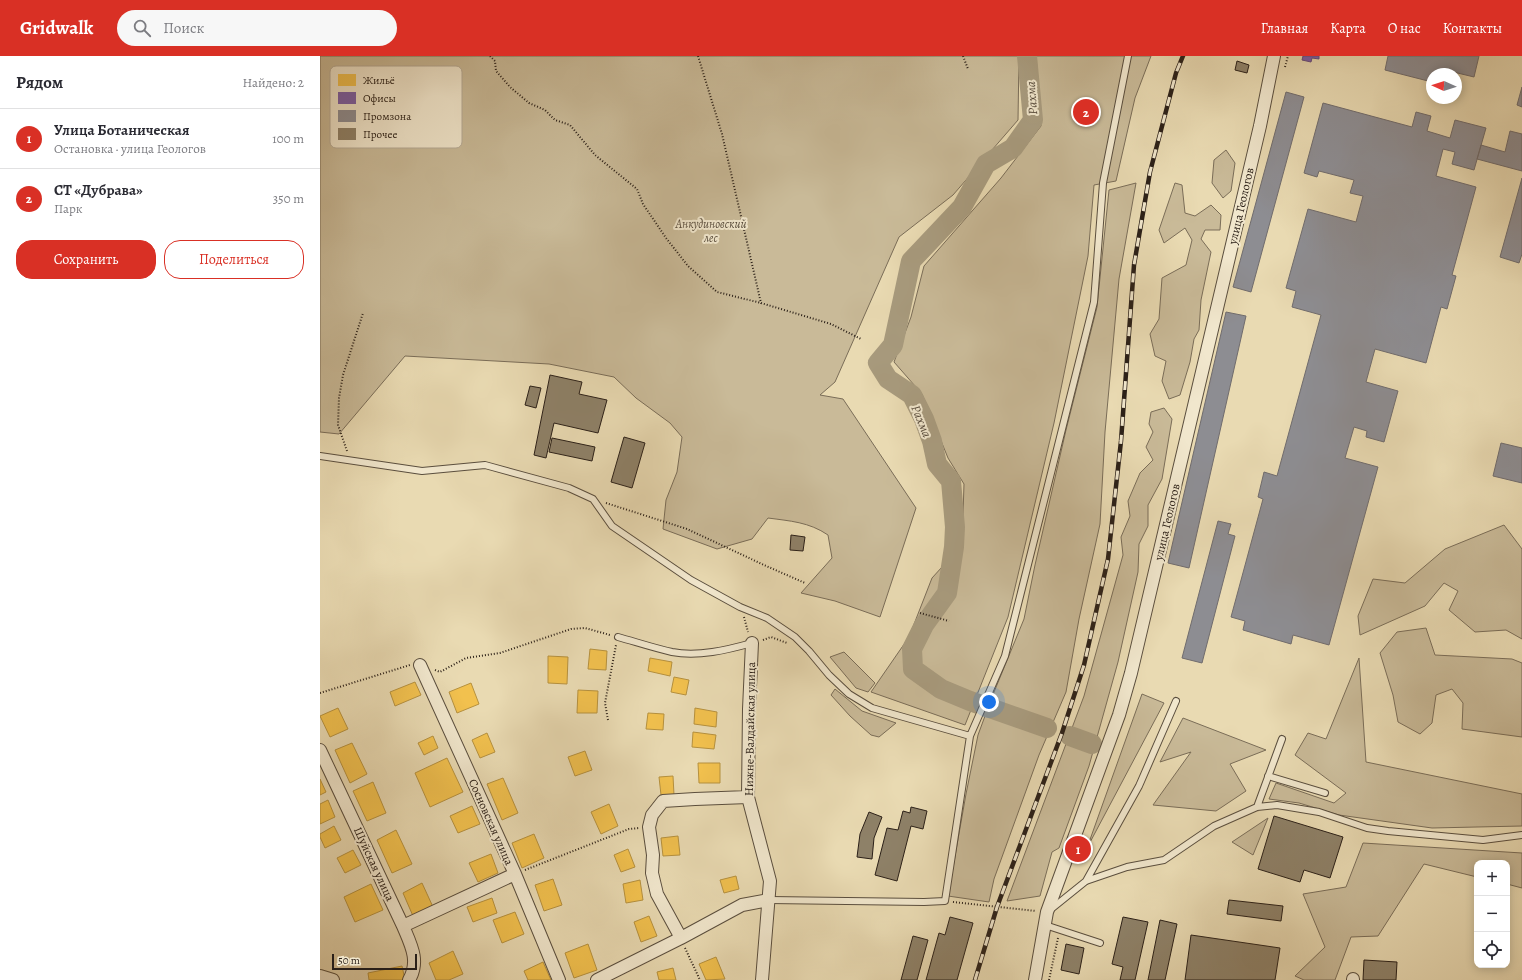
<!DOCTYPE html>
<html lang="ru">
<head>
<meta charset="utf-8">
<style>
	:root { --surface:#fff; --page:#f7f7f7; --text:#2b2b33; --muted:#7c7c81; --line:#e1e1e2; --accent:#d93025 }
	body { margin:0; font-family:Alegreya,serif; background:var(--page); color:var(--text) }
	.controls { position:absolute; right:12px; bottom:12px; display:grid; overflow:hidden; border-radius:8px; box-shadow:0 2px 10px #0003 }
	.controls button { width:36px; height:36px; display:grid; place-items:center; padding:0; border:0; border-bottom:1px solid var(--line); background:var(--surface); color:var(--text); font:20px sans-serif }
	.compass { position:absolute; left:1106px; top:12px; width:36px; height:36px; border-radius:50%; background:var(--surface); box-shadow:0 2px 10px #0003; rotate:273deg }
	.scale { position:absolute; left:12px; bottom:10px; width:85px; box-sizing:border-box; padding-left:4px; border:2px solid #2b2018; border-top:0; font-size:11px; line-height:14px; white-space:nowrap; color:#2b2018; -webkit-text-stroke:3px #f1e7cd; paint-order:stroke }
	.you { position:absolute; left:669px; top:646px; width:14px; height:14px; margin:-10px; border:3px solid #fff; border-radius:50%; background:#1a73e8; box-shadow:0 0 0 6px #1a73e833 }
	.badge { display:grid; place-items:center; width:26px; height:26px; border-radius:50%; background:var(--accent); color:#fff; font-size:13px; font-weight:700 }
	.pin { position:absolute; translate:-50% -50%; border:2px solid #fff; box-shadow:0 1px 4px #0006 }
	.list { margin:0; padding:0; list-style:none }
	h2 { display:flex; justify-content:space-between; align-items:center; height:52px; margin:0; padding:0 16px; font-size:17px }
	h2 small { font-size:13px; font-weight:400; color:var(--muted) }
	.list li { display:grid; grid-template-columns:26px 1fr auto; gap:12px; align-items:center; box-sizing:border-box; height:60px; padding:0 16px; border-top:1px solid var(--line) }
	.list b { display:block; font-size:15px; white-space:nowrap }
	.list p { margin:0; font-size:13px; white-space:nowrap; color:var(--muted) }
	.list em { font-size:13px; font-style:normal; color:var(--muted) }
	.actions { display:flex; gap:8px; padding:12px 16px }
	.actions a { flex:1; padding:9px 0; border:1px solid var(--accent); border-radius:16px; text-align:center; font-size:14px; color:var(--accent) }
	.actions .main { background:var(--accent); color:#fff }
	.icon { flex:none; width:22px; height:22px; fill:none; stroke:currentColor; stroke-width:2; stroke-linecap:round; stroke-linejoin:round }
	.map { position:relative; flex:none; width:1202px; height:924px; overflow:hidden }
	header { display:flex; align-items:center; gap:24px; box-sizing:border-box; height:56px; padding:0 20px; background:var(--accent); color:#fff }
	header strong { font-size:19px }
	nav { display:flex; gap:22px; margin-inline-start:auto; font-size:14px }
	.search { width:280px; height:36px; background:var(--page); display:flex; align-items:center; gap:10px; box-sizing:border-box; padding:0 14px; border-radius:22px; color:var(--muted); font-size:15px }
	main { display:flex }
	aside { flex:1; background:var(--surface) }
	.map>svg:first-child { display:block }
</style>
</head>
<body>
<header>
<strong>Gridwalk</strong>
<div class="search"><svg class="icon" aria-label="search" viewBox="0 0 24 24"><circle cx="10" cy="10" r="6"/><path d="M15 15l6 6"/></svg>Поиск</div>
<nav><a>Главная</a><a>Карта</a><a>О нас</a><a>Контакты</a></nav>
</header>
<main>
<aside>
<h2>Рядом<small>Найдено: 2</small></h2>
<ul class="list">
<li><span class="badge">1</span><div><b>Улица Ботаническая</b><p>Остановка · улица Геологов</p></div><em>100 m</em></li>
<li><span class="badge">2</span><div><b>СТ «Дубрава»</b><p>Парк</p></div><em>350 m</em></li>
</ul>
<div class="actions"><a class="main">Сохранить</a><a>Поделиться</a></div>
</aside>
<div class="map">
<svg width="1202" height="924" viewBox="0 0 1202 924">
	<rect width="100%" height="100%" fill="#e9dab2"/>
	<filter id="stains"><feTurbulence type="fractalNoise" baseFrequency=".005" numOctaves="4"/><feColorMatrix values="0 0 0 0 .2 0 0 0 0 .09 0 0 0 0 .02 0 0 0 .5 -.17"/></filter>
	<radialGradient id="worn" r=".72"><stop offset=".6" stop-color="#630" stop-opacity="0"/><stop offset="1" stop-color="#630" stop-opacity=".3"/></radialGradient>
	<!-- green -->
	<path fill="#c9ba98" stroke="#7a6d58" d="M0,0H699L698,64L633,139L579,181L515,326L500,339L523,343L596,452L560,561L515,545L481,537L512,502L508,479C489,466 470,465 448,462L432,483L397,493L343,473L346,444L357,416L362,381L350,367L316,342L294,321L229,308L85,300L19,378L0,376Z
		M716,0H831L815,42L796,125L774,129L768,200L734,367L688,561L645,669L551,636L589,581L612,522L642,489L644,428L628,402L602,338L574,306L591,261L604,210L681,122L721,70Z
		M906,94L915,107L911,135L903,142L892,127L894,104Z
		M816,127L799,223L785,376L780,468L759,563L746,636L719,699L674,823L669,846L628,840L646,738L658,679L672,641L704,563L715,509L746,374L777,251L789,134Z
		M855,127L862,129L865,157L875,160L891,149L901,159L900,174H885L881,183L891,196L881,244L879,274L874,283L870,306L860,339L849,343L842,325L846,305L835,300L830,278L839,263L842,222L866,209L872,184L865,172L844,187L839,174Z
		M844,352L852,363L842,423L828,449V470L819,488L818,516L798,606L769,710L739,792L732,796L720,840L687,845L764,640L803,499L801,481L810,460L808,445L820,417L833,404L826,391L833,376L829,368L831,356Z
		M1184,469L1202,493V583L1186,574L1155,576L1129,554L1138,535L1124,527L1105,550L1040,579L1038,560L1053,523L1085,527L1125,493Z
		M1106,572L1115,599L1192,603L1202,607V681L1142,673L1143,647L1132,633L1116,639L1112,667L1100,678L1078,666L1073,639L1060,597L1077,576Z
		M524,596L555,627L548,636L536,632L510,601Z
		M1039,602L1046,706L1202,738V770L1112,772L1019,759L979,747L949,743L956,727L1014,747L1026,737L975,699L988,677L1006,683Z
		M515,633L542,655L576,667L559,681L551,679L530,660L511,639Z
		M822,638L844,647L767,792Z
		M863,662L946,694L910,708L926,735L896,755L833,749L871,696L840,706Z
		M948,762L933,799L912,786Z
		M1043,787L1202,797V832L1187,828V807H1157V821L1104,808L1058,880L1031,881L1015,924H984L975,920L1005,891L983,838L1026,831Z"/>
	<!-- homes -->
	<path fill="#f2c14e" stroke="#b6913e" d="M270,593L287,595L286,614L268,613Z
		M228,600L248,601L247,628L228,627Z
		M330,602L352,606L350,620L328,615Z
		M354,621L369,624L366,639L351,636Z
		M95,626L101,639L75,650L70,636Z
		M151,627L159,648L137,657L129,636Z
		M258,634L278,635L277,657H257Z
		M18,652L28,673L10,681L0,660Z
		M375,652L397,656L396,671L374,668Z
		M328,657L344,658L343,674L326,673Z
		M373,676L396,679L394,693L372,691Z
		M167,677L175,696L160,702L152,684Z
		M113,680L118,692L104,699L98,687Z
		M32,687L47,718L30,727L15,694Z
		M265,695L272,714L255,720L248,701Z
		M127,702L143,736L110,751L95,717Z
		M378,707H400V727H379Z
		M353,720L354,739H341L339,721Z
		M183,722L198,757L182,764L167,728Z
		M0,723L6,736L0,739Z
		M53,726L66,757L47,765L33,735Z
		M8,744L15,761L0,768V748Z
		M289,748L298,770L281,778L271,756Z
		M152,750L160,768L138,777L130,760Z
		M14,770L21,784L5,792L0,781V778Z
		M76,774L92,808L72,817L57,784Z
		M214,778L224,802L202,812L192,787Z
		M358,780L360,799L343,800L341,782Z
		M308,793L315,811L301,816L294,799Z
		M33,794L41,809L25,817L17,802Z
		M171,798L178,817L158,826L149,807Z
		M416,820L419,833L404,837L400,824Z
		M233,823L242,849L224,855L215,829Z
		M320,824L323,844L306,847L303,828Z
		M102,827L113,851L93,860L83,837Z
		M51,828L63,854L35,866L24,841Z
		M172,842L177,857L153,866L147,851Z
		M195,856L204,878L182,887L173,864Z
		M329,860L337,880L321,886L314,866Z
		M268,888L277,914L254,922L245,897Z
		M133,895L143,918L129,924H116L109,907Z
		M396,901L405,923L386,924L379,908Z
		M223,906L231,924H208L204,915Z
		M82,910L85,924H49L48,917Z
		M353,912L356,924H339L337,916Z"/>
	<!-- offices -->
	<path fill="#7b5ea7" stroke="#634b7c" d="M983,0H999V3L992,2L991,6L982,4Z"/>
	<!-- industry -->
	<path fill="#8d8d92" stroke="#706c6d" d="M1068,0H1159L1154,21L1121,13L1120,18H1112V26L1065,14Z
		M1202,31V51L1197,49Z
		M966,36L984,41L931,236L913,231Z
		M1003,47L1092,71L1096,56L1111,60L1107,75L1130,82L1135,64L1166,72L1154,114L1132,108L1135,96L1123,93L1116,120L1156,131L1132,219L1136,220L1127,253L1121,251L1106,307L1055,293L1046,326L1078,335L1064,386L1046,381L1047,375L1034,371L1025,402L1058,411L1009,589L973,579L971,588L923,574L925,565L911,561L943,443L938,441L944,416L957,420L1001,259L972,251L976,235L966,232L988,153L1036,166L1043,140L1030,137L1034,124L999,115L997,121L984,117Z
		M1190,75L1202,78V115L1157,103L1161,89L1185,96Z
		M1202,122V198L1199,207L1180,201Z
		M906,256L926,260L869,512L848,507Z
		M1181,387L1202,392V427L1173,420Z
		M898,465L911,468L908,478L915,480L882,607L862,602Z"/>
	<g fill="none" stroke-linecap="round" stroke-linejoin="round">
		<!-- river -->
		<path stroke="#a89b7e" stroke-width="20" d="M707,0L713,64L693,92L666,108L642,151L591,205L573,289L558,307L568,323L592,339L604,363L612,385L617,408L631,425L635,471L634,491L627,537L604,569L592,593L593,613L621,633L650,645L727,672
			M750,680L772,688"/>
	</g>
	<!-- building -->
	<path fill="#8e8168" stroke="#2b2018" d="M917,5L929,9L927,17L915,14Z
		M230,319L262,326L259,338L287,344L278,377L234,367L226,402L214,399Z
		M210,330L221,332L216,352L205,349Z
		M304,381L325,387L312,432L291,426Z
		M232,382L275,391L272,405L229,396Z
		M471,479L485,481L483,495L470,494Z
		M591,751L607,755L603,773L591,770L577,825L555,819L567,772L578,774L583,755L590,757Z
		M549,756L562,761L554,782L552,803L537,801L540,778Z
		M954,760L1023,781L1010,822L984,814L980,826L938,813Z
		M909,844L963,850L961,865L907,858Z
		M630,861L653,867L637,924H606L619,877L625,879Z
		M803,861L828,866L815,924H800L803,911L792,908Z
		M840,864L857,868L845,924H828Z
		M871,879L960,892L955,924H865Z
		M593,880L608,884L597,924H581Z
		M746,888L764,892L759,918L741,914Z
		M1044,904L1077,906L1076,924H1043Z"/>
	<g fill="none" stroke-linecap="round" stroke-linejoin="round">
		<!-- lane casing -->
		<g stroke="#5a4e3e" stroke-width="8">
			<path id="lane" d="M0,400L102,415L165,409L249,432L273,443L292,470L371,524L420,551L447,562L475,581L489,595L509,619L529,638L552,652L650,680
				M298,581C316,586 334,592 352,596C378,601 407,594 432,587
				M948,720L1005,737
				M937,751L962,683
				M766,825L819,730L856,645
				M449,844L604,846L625,845L650,680L685,600L774,246L783,127L808,0
				M730,854L766,825L807,811L844,804L894,770L937,751L957,749L999,756L1047,772L1068,775L1163,784L1202,779
				M725,869L780,887"/>
		</g>
		<!-- street casing -->
		<g stroke="#5a4e3e" stroke-width="14">
			<path id="street" d="M432,587L429,653L428,741L450,825L442,924
				M100,609L195,818L239,924
				M0,694L83,870C91,889 100,905 89,924
				M83,870L195,818
				M361,882L337,838L332,817L333,799L329,771L332,759L343,745L375,743L428,741
				M0,920L13,924
				M277,924L361,882L422,849L449,844
				M715,924L727,856L799,659L811,617L940,70L954,0
				M1033,924V923"/>
		</g>
		<!-- path -->
		<path stroke="#2b2018" stroke-width="2" stroke-dasharray="1 2" stroke-linecap="butt" d="M170,0L175,5L176,15L190,31L209,47L225,54L235,64L250,69L275,99L317,133L323,148L346,182L368,210L397,236L441,247
			M378,0L402,78L441,247L511,268L541,283
			M643,0L648,13
			M965,11L968,0
			M27,395L18,369L19,342L23,319L43,257
			M286,447L367,473L444,509L485,527
			M600,557L629,565
			M424,561L428,576
			M443,584L451,581L467,587
			M115,614L120,616L146,602L180,597L251,573L265,572L290,579
			M0,637L90,609
			M288,664L285,647L296,589
			M205,814L309,773L319,772
			M633,846L716,855
			M365,892L380,924
			M729,924L738,882"/>
		<!-- lane -->
		<use href="#lane" stroke="#f1e7cd" stroke-width="6"/>
		<!-- street -->
		<use href="#street" stroke="#f1e7cd" stroke-width="12"/>
		<!-- rail casing -->
		<g stroke="#2b2018" stroke-width="4.5">
			<path id="rail" d="M655,924L677,851L742,677L764,609L788,503L801,385L814,209L830,116L856,17L863,0"/>
		</g>
		<!-- rail -->
		<use href="#rail" stroke="#f1e7cd" stroke-width="3" stroke-dasharray="9" stroke-linecap="butt"/>
	</g>
	<g text-anchor="middle" stroke-width="4" stroke-linejoin="round" paint-order="stroke">
		<!-- street labels -->
		<g font-size="12" fill="#2b2018" stroke="#f1e7cd">
			<text transform="translate(921 150) rotate(-77)" y="4">улица Геологов</text>
			<text transform="translate(847 466) rotate(-77)" y="4">улица Геологов</text>
			<text transform="translate(430 673) rotate(-89)" y="4">Нижне-Валдайская улица</text>
			<text transform="translate(171 766) rotate(66)" y="4">Сосновская улица</text>
			<text transform="translate(54 808) rotate(65)" y="4">Шуйская улица</text>
		</g>
		<!-- park labels -->
		<g font-size="12" font-style="italic" fill="#5a4e3e" stroke="#f1e7cd">
			<text x="391" y="172">Анкудиновский<tspan x="391" dy="14">лес</tspan></text>
		</g>
		<!-- water labels -->
		<g font-size="13" font-style="italic" fill="#574b3c" stroke="#f1e7cd">
			<text transform="translate(711 42) rotate(-94)" y="5">Рахма</text>
			<text transform="translate(602 365) rotate(68)" y="5">Рахма</text>
		</g>
	</g>
	<!-- legend -->
	<rect x="10" y="10" width="132" height="82" rx="6" fill="#f1e7cd" stroke="#b6ab97" stroke-width="1"/>
	<rect x="18" y="18" width="18" height="12" fill="#f2c14e"/>
	<rect x="18" y="36" width="18" height="12" fill="#7b5ea7"/>
	<rect x="18" y="54" width="18" height="12" fill="#8d8d92"/>
	<rect x="18" y="72" width="18" height="12" fill="#8e8168"/>
	<g font-size="11" fill="#2b2018">
		<text x="43" y="28">Жильё</text>
		<text x="43" y="46">Офисы</text>
		<text x="43" y="64">Промзона</text>
		<text x="43" y="82">Прочее</text>
	</g>
	<rect width="100%" height="100%" filter="url(#stains)"/>
	<rect width="100%" height="100%" fill="url(#worn)"/>
</svg>
<div class="controls">
<button>+</button>
<button>−</button>
<button><svg class="icon" aria-label="locate" viewBox="0 0 24 24"><circle cx="12" cy="12" r="6"/><path d="M12 2v4M12 18v4M2 12h4M18 12h4"/></svg></button>
</div>
<svg class="compass" viewBox="-18 -18 36 36"><path d="M0-13l5 13h-10z" fill="#e53935"/><path d="M0 13l5-13h-10z" fill="#7c7c81"/></svg>
<div class="scale">50 m</div>
<div class="you"></div>
<div class="pin badge" style="left:758px;top:793px">1</div>
<div class="pin badge" style="left:766px;top:56px">2</div>
</div>
</main>
</body>
</html>
